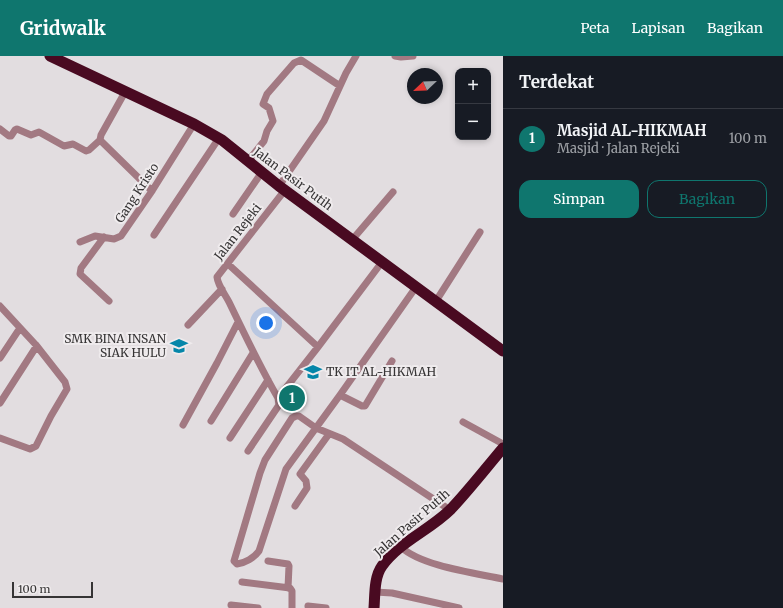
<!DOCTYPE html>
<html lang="id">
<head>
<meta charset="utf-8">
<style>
	:root { --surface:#171b24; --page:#242831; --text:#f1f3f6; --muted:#9ea1a6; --line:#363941; --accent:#0f766e }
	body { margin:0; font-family:Merriweather,serif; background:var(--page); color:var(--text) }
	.controls { position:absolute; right:12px; top:12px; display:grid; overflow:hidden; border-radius:8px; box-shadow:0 2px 6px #0003 }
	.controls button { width:36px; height:36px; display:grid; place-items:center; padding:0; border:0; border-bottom:1px solid var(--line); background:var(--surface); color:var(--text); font:20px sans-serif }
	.compass { position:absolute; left:407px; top:12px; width:36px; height:36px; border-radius:50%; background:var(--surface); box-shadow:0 2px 6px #0003; rotate:247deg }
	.scale { position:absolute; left:12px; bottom:10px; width:81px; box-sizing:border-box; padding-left:4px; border:2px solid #363435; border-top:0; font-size:11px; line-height:14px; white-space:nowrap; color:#363435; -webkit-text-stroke:3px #efebed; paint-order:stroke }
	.you { position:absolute; left:266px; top:267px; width:14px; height:14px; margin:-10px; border:3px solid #fff; border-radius:50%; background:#1a73e8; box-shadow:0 0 0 6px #1a73e833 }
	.badge { display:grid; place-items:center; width:26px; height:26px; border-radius:50%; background:var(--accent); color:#fff; font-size:13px; font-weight:700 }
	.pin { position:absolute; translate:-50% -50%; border:2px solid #fff; box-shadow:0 1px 4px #0006 }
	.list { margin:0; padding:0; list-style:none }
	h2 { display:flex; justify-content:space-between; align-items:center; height:52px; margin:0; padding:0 16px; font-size:17px }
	h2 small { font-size:13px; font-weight:400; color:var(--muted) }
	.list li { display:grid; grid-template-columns:26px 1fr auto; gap:12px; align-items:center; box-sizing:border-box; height:60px; padding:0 16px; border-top:1px solid var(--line) }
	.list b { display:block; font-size:15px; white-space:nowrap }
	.list p { margin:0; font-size:13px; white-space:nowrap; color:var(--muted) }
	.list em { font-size:13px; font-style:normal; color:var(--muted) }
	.actions { display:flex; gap:8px; padding:12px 16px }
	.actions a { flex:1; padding:9px 0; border:1px solid var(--accent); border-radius:12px; text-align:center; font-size:14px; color:var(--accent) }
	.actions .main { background:var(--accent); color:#fff }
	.map { position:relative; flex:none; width:503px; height:552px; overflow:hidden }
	header { display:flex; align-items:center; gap:24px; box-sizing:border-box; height:56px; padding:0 20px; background:var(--accent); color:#fff }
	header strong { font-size:19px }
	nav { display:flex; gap:22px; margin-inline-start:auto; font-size:14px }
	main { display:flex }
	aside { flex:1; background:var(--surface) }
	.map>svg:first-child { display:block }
</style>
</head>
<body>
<header>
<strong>Gridwalk</strong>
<nav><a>Peta</a><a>Lapisan</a><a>Bagikan</a></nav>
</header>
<main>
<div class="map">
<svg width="503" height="552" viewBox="0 0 503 552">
	<rect width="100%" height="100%" fill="#e2dde0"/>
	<!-- building -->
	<path fill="#bbb8bc" stroke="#9c999d" d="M291,334L302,343L294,353L284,343Z"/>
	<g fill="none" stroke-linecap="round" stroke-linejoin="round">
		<!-- minor -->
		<path stroke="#a27982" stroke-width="7" d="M395,0L401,1L413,0
			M125,36L101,79L100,84L152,135
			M0,73L9,80H11L15,74L17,73L31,79L39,76L64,90L73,88L86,95L89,94L100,84
			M248,105L264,85L267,75L273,65L269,52L263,48L267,38L294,7L301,4L340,30
			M279,130L324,65L346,17L356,0
			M233,158L262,116
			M154,179L219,82
			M104,181L81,212L80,218L109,245
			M352,184L393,136
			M80,186L95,180L114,183L121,180L152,135L194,68
			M228,208L318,291
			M416,231L340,339L286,413L259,495C254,502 245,507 237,508L234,505L260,417L265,404L292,362L296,360H299L316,372L343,383L450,454
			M436,245L480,176
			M0,250L36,289L65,326L67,333L51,360L36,390L30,393L0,382
			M188,269L222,233
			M0,302L20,272
			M340,339L362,350H365L392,305
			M278,342L318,291L382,206
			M0,347L36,291V289
			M211,365L253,297
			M463,366L503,388
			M183,369L217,307L238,266
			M230,382L268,324
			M248,395L279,349L278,342C260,311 245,279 229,246C225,238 218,230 217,221L285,134
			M295,450L307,432L306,425L300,418L329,378
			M401,491C421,510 475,517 503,523
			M268,505L288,508L289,510L288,532
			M242,526L290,532L292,535V552
			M375,536L392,537L459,552
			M231,549L258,552
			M308,550L326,552"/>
		<!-- highway -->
		<path stroke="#490a21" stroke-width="11" d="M50,0L194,68L222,84L279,130L503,295
			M374,552C375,539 374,521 382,510C399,486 430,474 451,453C469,434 486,412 503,392"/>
	</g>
	<!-- icons -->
	<defs>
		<g id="school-bare" transform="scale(1.38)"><path d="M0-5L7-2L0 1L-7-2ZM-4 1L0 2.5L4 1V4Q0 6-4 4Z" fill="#0586a9" stroke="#efebed" stroke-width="2.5" paint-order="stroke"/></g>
	</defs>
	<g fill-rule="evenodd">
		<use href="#school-bare" x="179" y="290"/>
		<use href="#school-bare" x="313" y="316"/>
	</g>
	<g text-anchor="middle" stroke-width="4" stroke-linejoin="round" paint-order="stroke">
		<!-- street labels -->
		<g font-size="12" fill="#363435" stroke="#efebed">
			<text transform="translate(293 123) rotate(37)" y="4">Jalan Pasir Putih</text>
			<text transform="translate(137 137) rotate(-57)" y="4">Gang Kristo</text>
			<text transform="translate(238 176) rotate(-52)" y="4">Jalan Rejeki</text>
			<text transform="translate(412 467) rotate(-41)" y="4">Jalan Pasir Putih</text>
		</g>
		<!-- poi labels -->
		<g font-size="12" fill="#363435" stroke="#efebed" text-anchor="end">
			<text x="166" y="287">SMK BINA INSAN<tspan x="166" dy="14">SIAK HULU</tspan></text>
			<text x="326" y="320" text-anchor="start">TK IT AL-HIKMAH</text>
		</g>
	</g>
</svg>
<div class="controls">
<button>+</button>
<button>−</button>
</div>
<svg class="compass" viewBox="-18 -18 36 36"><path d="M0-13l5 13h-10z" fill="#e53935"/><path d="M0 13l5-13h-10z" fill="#9ea1a6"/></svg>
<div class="scale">100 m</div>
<div class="you"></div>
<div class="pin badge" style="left:292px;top:342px">1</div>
</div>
<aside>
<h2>Terdekat<small></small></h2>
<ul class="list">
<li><span class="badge">1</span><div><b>Masjid AL-HIKMAH</b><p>Masjid · Jalan Rejeki</p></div><em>100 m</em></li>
</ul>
<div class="actions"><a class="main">Simpan</a><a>Bagikan</a></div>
</aside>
</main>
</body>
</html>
